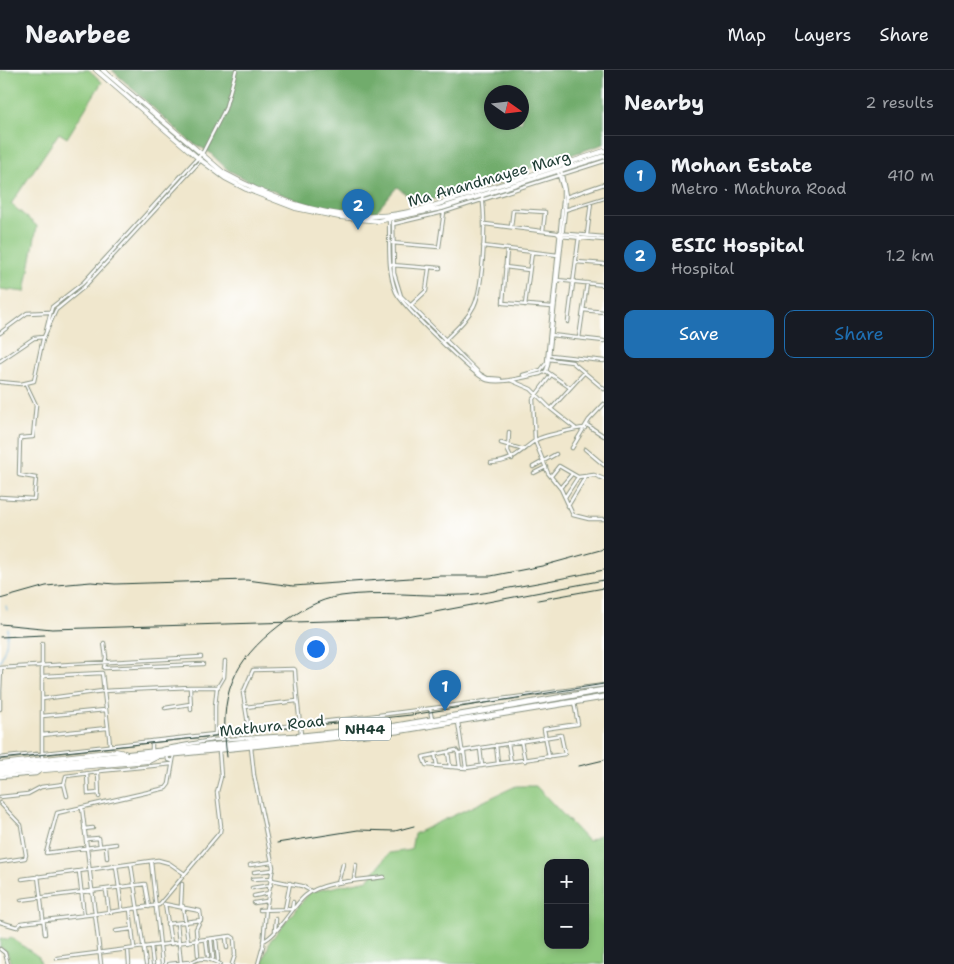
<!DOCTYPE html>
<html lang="en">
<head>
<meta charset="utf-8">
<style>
	:root { --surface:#171b24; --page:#242831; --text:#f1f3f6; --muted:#9ea1a6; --line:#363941; --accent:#1f6fb2 }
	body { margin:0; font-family:"Shantell Sans",sans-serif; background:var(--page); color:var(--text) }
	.controls { position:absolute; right:15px; bottom:15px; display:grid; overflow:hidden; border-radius:10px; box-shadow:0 2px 8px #0003 }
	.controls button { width:45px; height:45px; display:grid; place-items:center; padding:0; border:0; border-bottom:1px solid var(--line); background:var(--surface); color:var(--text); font:25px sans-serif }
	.compass { position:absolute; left:484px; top:15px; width:45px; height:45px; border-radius:50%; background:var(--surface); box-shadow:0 2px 8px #0003; rotate:104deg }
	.you { position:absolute; left:315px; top:578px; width:18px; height:18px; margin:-12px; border:4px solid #fff; border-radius:50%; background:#1a73e8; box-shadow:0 0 0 8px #1a73e833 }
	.badge { display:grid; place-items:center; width:32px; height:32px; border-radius:50%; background:var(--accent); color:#fff; font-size:16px; font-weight:700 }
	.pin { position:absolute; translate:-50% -41px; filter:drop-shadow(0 1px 2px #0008) }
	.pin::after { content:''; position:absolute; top:26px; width:18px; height:15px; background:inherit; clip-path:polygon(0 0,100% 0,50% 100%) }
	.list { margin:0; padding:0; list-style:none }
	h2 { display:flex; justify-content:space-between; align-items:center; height:65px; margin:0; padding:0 20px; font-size:21px }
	h2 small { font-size:16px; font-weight:400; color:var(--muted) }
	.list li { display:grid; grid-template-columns:32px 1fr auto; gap:15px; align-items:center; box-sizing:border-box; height:80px; padding:0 20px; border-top:1px solid var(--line) }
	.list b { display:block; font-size:19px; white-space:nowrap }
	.list p { margin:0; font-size:16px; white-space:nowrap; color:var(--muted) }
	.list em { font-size:16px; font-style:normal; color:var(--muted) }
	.actions { display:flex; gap:10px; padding:15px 20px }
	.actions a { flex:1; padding:11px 0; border:1px solid var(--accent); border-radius:10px; text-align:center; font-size:18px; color:var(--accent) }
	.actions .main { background:var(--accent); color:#fff }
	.map { position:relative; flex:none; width:604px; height:894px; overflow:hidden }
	header { display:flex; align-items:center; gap:30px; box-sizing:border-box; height:70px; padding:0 25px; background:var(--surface); border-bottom:1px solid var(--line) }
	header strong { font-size:24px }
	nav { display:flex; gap:28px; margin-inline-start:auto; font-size:18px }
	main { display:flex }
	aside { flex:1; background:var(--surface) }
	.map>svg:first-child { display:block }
</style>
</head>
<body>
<header>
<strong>Nearbee</strong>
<nav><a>Map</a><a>Layers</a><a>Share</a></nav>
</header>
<main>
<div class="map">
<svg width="604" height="894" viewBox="0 0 604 894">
	<rect width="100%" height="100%" fill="#fff"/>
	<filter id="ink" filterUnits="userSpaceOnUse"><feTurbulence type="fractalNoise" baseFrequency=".02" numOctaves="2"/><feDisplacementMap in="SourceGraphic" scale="10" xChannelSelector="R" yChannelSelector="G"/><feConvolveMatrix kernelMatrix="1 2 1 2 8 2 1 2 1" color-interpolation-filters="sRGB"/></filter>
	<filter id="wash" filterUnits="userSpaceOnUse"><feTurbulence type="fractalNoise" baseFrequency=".0096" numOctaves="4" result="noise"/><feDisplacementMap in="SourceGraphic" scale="20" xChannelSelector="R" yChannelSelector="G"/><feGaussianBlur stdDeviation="1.12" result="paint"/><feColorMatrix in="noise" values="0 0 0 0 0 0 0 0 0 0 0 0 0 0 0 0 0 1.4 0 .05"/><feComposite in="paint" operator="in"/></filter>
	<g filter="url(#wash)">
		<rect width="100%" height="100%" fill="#f0e7cd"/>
		<!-- green -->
		<path fill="#8cc77c" stroke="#568258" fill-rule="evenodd" d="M0,0H89L102,12L67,68L59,63L11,134L37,156L25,222L0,219Z
			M516,716H536L588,771L604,763V894H262L270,871L310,822L368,810L389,783L411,780L414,764ZM548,793H585V875H548Z
			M10,867L39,887L41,894H11L7,882L0,877V869L8,870Z"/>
		<!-- forest -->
		<path fill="#71ac6c" stroke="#487450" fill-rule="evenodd" d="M112,0H604V74L528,99L519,106L487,117L482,114L478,115L475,121L456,127L453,123L428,131L421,129L414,131L397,117L375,143L344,142L304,133L255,114L228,100L209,82L188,70ZM492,22H522V52H492Z"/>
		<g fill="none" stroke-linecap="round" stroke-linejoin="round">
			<!-- stream -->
			<path stroke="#67aede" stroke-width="1" d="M0,466V474
				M6,536L7,540
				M0,592L6,575L8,558"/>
		</g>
	</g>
	<g filter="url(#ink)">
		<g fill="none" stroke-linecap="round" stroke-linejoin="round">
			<!-- minor casing -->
			<g stroke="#889280" stroke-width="4.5">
				<path id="minor" d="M566,127L604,114
					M565,140L604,128
					M393,148L394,203L401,226L480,304L487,308L500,309
					M389,149C390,172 387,201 396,222C402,235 474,306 487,310C502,314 525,307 540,304L546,301L548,295L565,140L566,126L561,100
					M393,154L444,142L604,91
					M485,154L557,163
					M511,157L513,140L545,142L543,161
					M587,165L591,132
					M604,167L557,163L560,166L604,170
					M392,173L439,177L444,142
					M483,176L558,185
					M507,179L503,233L552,237
					M576,192L604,194
					M392,195L429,198L426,221L410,236
					M428,197L440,198
					M505,197L529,200
					M557,210L604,215
					M525,235L532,182
					M583,240L604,242
					M568,252L579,166
					M46,261L52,237L83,213L203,82L225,39L236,0
					M0,263L27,243L49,242
					M551,265L604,271
					M579,268L587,213
					M444,271C455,260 467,250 474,236C484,215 486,149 482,126
					M550,285L604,291
					M548,289L572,292L604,319
					M0,291L34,268L44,267
					M546,301L569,317
					M523,305L541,300L547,292L563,131V119L558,102
					M551,305L533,329L535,371L548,403L561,419L573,445L589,449H604
					M510,310L531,319L551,339L575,358
					M0,312L21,314L34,311L43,269L56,240L84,217L201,90
					M551,339L583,304
					M587,355L604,366
					M509,362L508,381L512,389
					M501,373L524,380
					M572,378L589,350L604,334
					M585,379L604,395
					M491,393C515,391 518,382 536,370C542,366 578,358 585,358
					M533,397L556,384
					M534,403L546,397
					M551,406L559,396L578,407L594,405L604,409
					M560,418L572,404
					M0,427L34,429L36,408L19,405L20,368L33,367L36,335L26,314
					M565,427L578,407
					M568,436L586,406
					M104,573L106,587L104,598
					M42,574V606
					M0,598L201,587
					M104,598L203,594
					M218,617L224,607L225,591
					M0,621L1,598
					M0,621V639
					M42,629L103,621L190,617L191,640
					M245,637L297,631
					M165,638L190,634
					M430,639L432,650
					M42,646L105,640
					M458,652L462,679L464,683L466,698L565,684L561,665L463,681
					M42,665L107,658
					M301,665C299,643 296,622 295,600L294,599L253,600L243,623L249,660C368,648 486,631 604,615
					M152,671V680
					M521,671L525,691
					M508,673L511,692
					M496,675L498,693
					M251,677L254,705L273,797L266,839L263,876L258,894
					M480,678L482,696
					M162,679L212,670L295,665
					M448,682L450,697
					M458,683L460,698
					M464,683H458L456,680L423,687L426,695L466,698
					M435,684L437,696
					M167,685L168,690L173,691
					M549,687L544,659L578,654L574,632
					M0,688L215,664V636L217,617H190
					M42,689V608L44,606L102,603L110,675
					M100,701L172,694
					M87,703L88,724L99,723
					M0,707L36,704L39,702
					M64,714L67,726
					M0,727L28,724L41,717L64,714L66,706L98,702L99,727
					M0,733L21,755L26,785L25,788L0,792
					M82,738L95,844L159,835L220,762L221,756L217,722L221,707L219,680
					M84,759L93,758
					M86,769L99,768L100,776
					M116,774L46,783L57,743L166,718L169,714L174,685
					M106,775L107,788
					M151,792L162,894
					M131,794L146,894
					M250,795L272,792
					M116,796L122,840
					M79,801L84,845
					M254,802L273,800
					M38,806L45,864
					M22,809L158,790L169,793L185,804
					M252,809L272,808
					M272,810L302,816L311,821
					M354,810L356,795
					M338,813L343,794
					M252,818L271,815
					M106,820L109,842
					M254,826L269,823
					M21,830L145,814L149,837
					M254,833L267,831
					M164,834L200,841L201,849L196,859L198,885
					M165,834L171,874
					M181,836L182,814
					M183,836L188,872
					M130,839L134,878
					M285,839L290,813
					M260,840L292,839L293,832
					M0,852L17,857L21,853L95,844L101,894
					M177,853L181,894
					M167,854L201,850
					M275,860L276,849
					M116,861L132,859
					M226,867L227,878
					M206,869L208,886
					M211,869L213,888
					M216,869L218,890
					M263,871C277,866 292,837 305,826C321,811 363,810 384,807
					M151,876L153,894
					M0,879L5,883L8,894
					M128,879L129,894
					M57,888L231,866L234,868L235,885L232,894
					M169,894L189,892
					M190,894C199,885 211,889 220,894"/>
			</g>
			<!-- major casing -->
			<g stroke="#889280" stroke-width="5.5">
				<path id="major" d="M96,0L198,88L225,108L246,119L295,138L339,147L378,151L442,138L604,86
					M103,0L224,103C270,128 324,148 377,146C410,145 445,132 477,122C519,109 562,95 604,81
					M0,694L116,681L125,683
					M0,704L149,691L157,687"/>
			</g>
			<!-- highway casing -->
			<g stroke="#889280" stroke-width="7">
				<path id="highway" d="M0,698L396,656L604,620
					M0,702L397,661L604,627"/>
			</g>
			<!-- minor -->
			<use href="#minor" stroke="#fff" stroke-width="2.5"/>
			<!-- major -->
			<use href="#major" stroke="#fff" stroke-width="4"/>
			<!-- highway -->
			<use href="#highway" stroke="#fff" stroke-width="5"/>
			<!-- rail -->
			<path stroke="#1f3d34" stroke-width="1" d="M0,529L46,516L91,512L115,514L247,510L293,516L440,506H491L542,496L604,479
				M538,530L604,518
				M0,554L52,559L398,549L604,510
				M0,567L45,565
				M227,687C219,625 231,593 280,555C298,542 318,529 341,526C381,520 422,527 462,525C480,525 497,520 515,517C544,512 574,506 604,500
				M0,689L411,645L604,614
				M579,696L604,690
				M277,773L358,760L395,761L414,756"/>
		</g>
	</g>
	<g text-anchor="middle" stroke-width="4" stroke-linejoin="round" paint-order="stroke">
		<!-- shield labels -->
		<rect fill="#fff" stroke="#627771" stroke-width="1" x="339" y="647.5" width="52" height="23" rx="4"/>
		<g font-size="14" font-weight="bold" fill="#1f3d34">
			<text x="365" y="664">NH44</text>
		</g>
		<!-- street labels -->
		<g font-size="15" fill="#1f3d34" stroke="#fff">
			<text transform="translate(489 109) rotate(-16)" y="5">Ma Anandmayee Marg</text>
			<text transform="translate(272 656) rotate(-6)" y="5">Mathura Road</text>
		</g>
	</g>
</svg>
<div class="controls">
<button>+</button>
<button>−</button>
</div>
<svg class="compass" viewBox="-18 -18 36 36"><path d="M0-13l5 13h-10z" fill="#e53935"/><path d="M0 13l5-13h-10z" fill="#9ea1a6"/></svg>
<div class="you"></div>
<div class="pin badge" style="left:445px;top:641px">1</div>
<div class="pin badge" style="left:358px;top:160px">2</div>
</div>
<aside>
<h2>Nearby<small>2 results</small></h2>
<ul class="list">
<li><span class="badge">1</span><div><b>Mohan Estate</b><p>Metro · Mathura Road</p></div><em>410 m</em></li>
<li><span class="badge">2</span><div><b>ESIC Hospital</b><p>Hospital</p></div><em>1.2 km</em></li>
</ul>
<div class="actions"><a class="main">Save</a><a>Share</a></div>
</aside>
</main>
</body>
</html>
